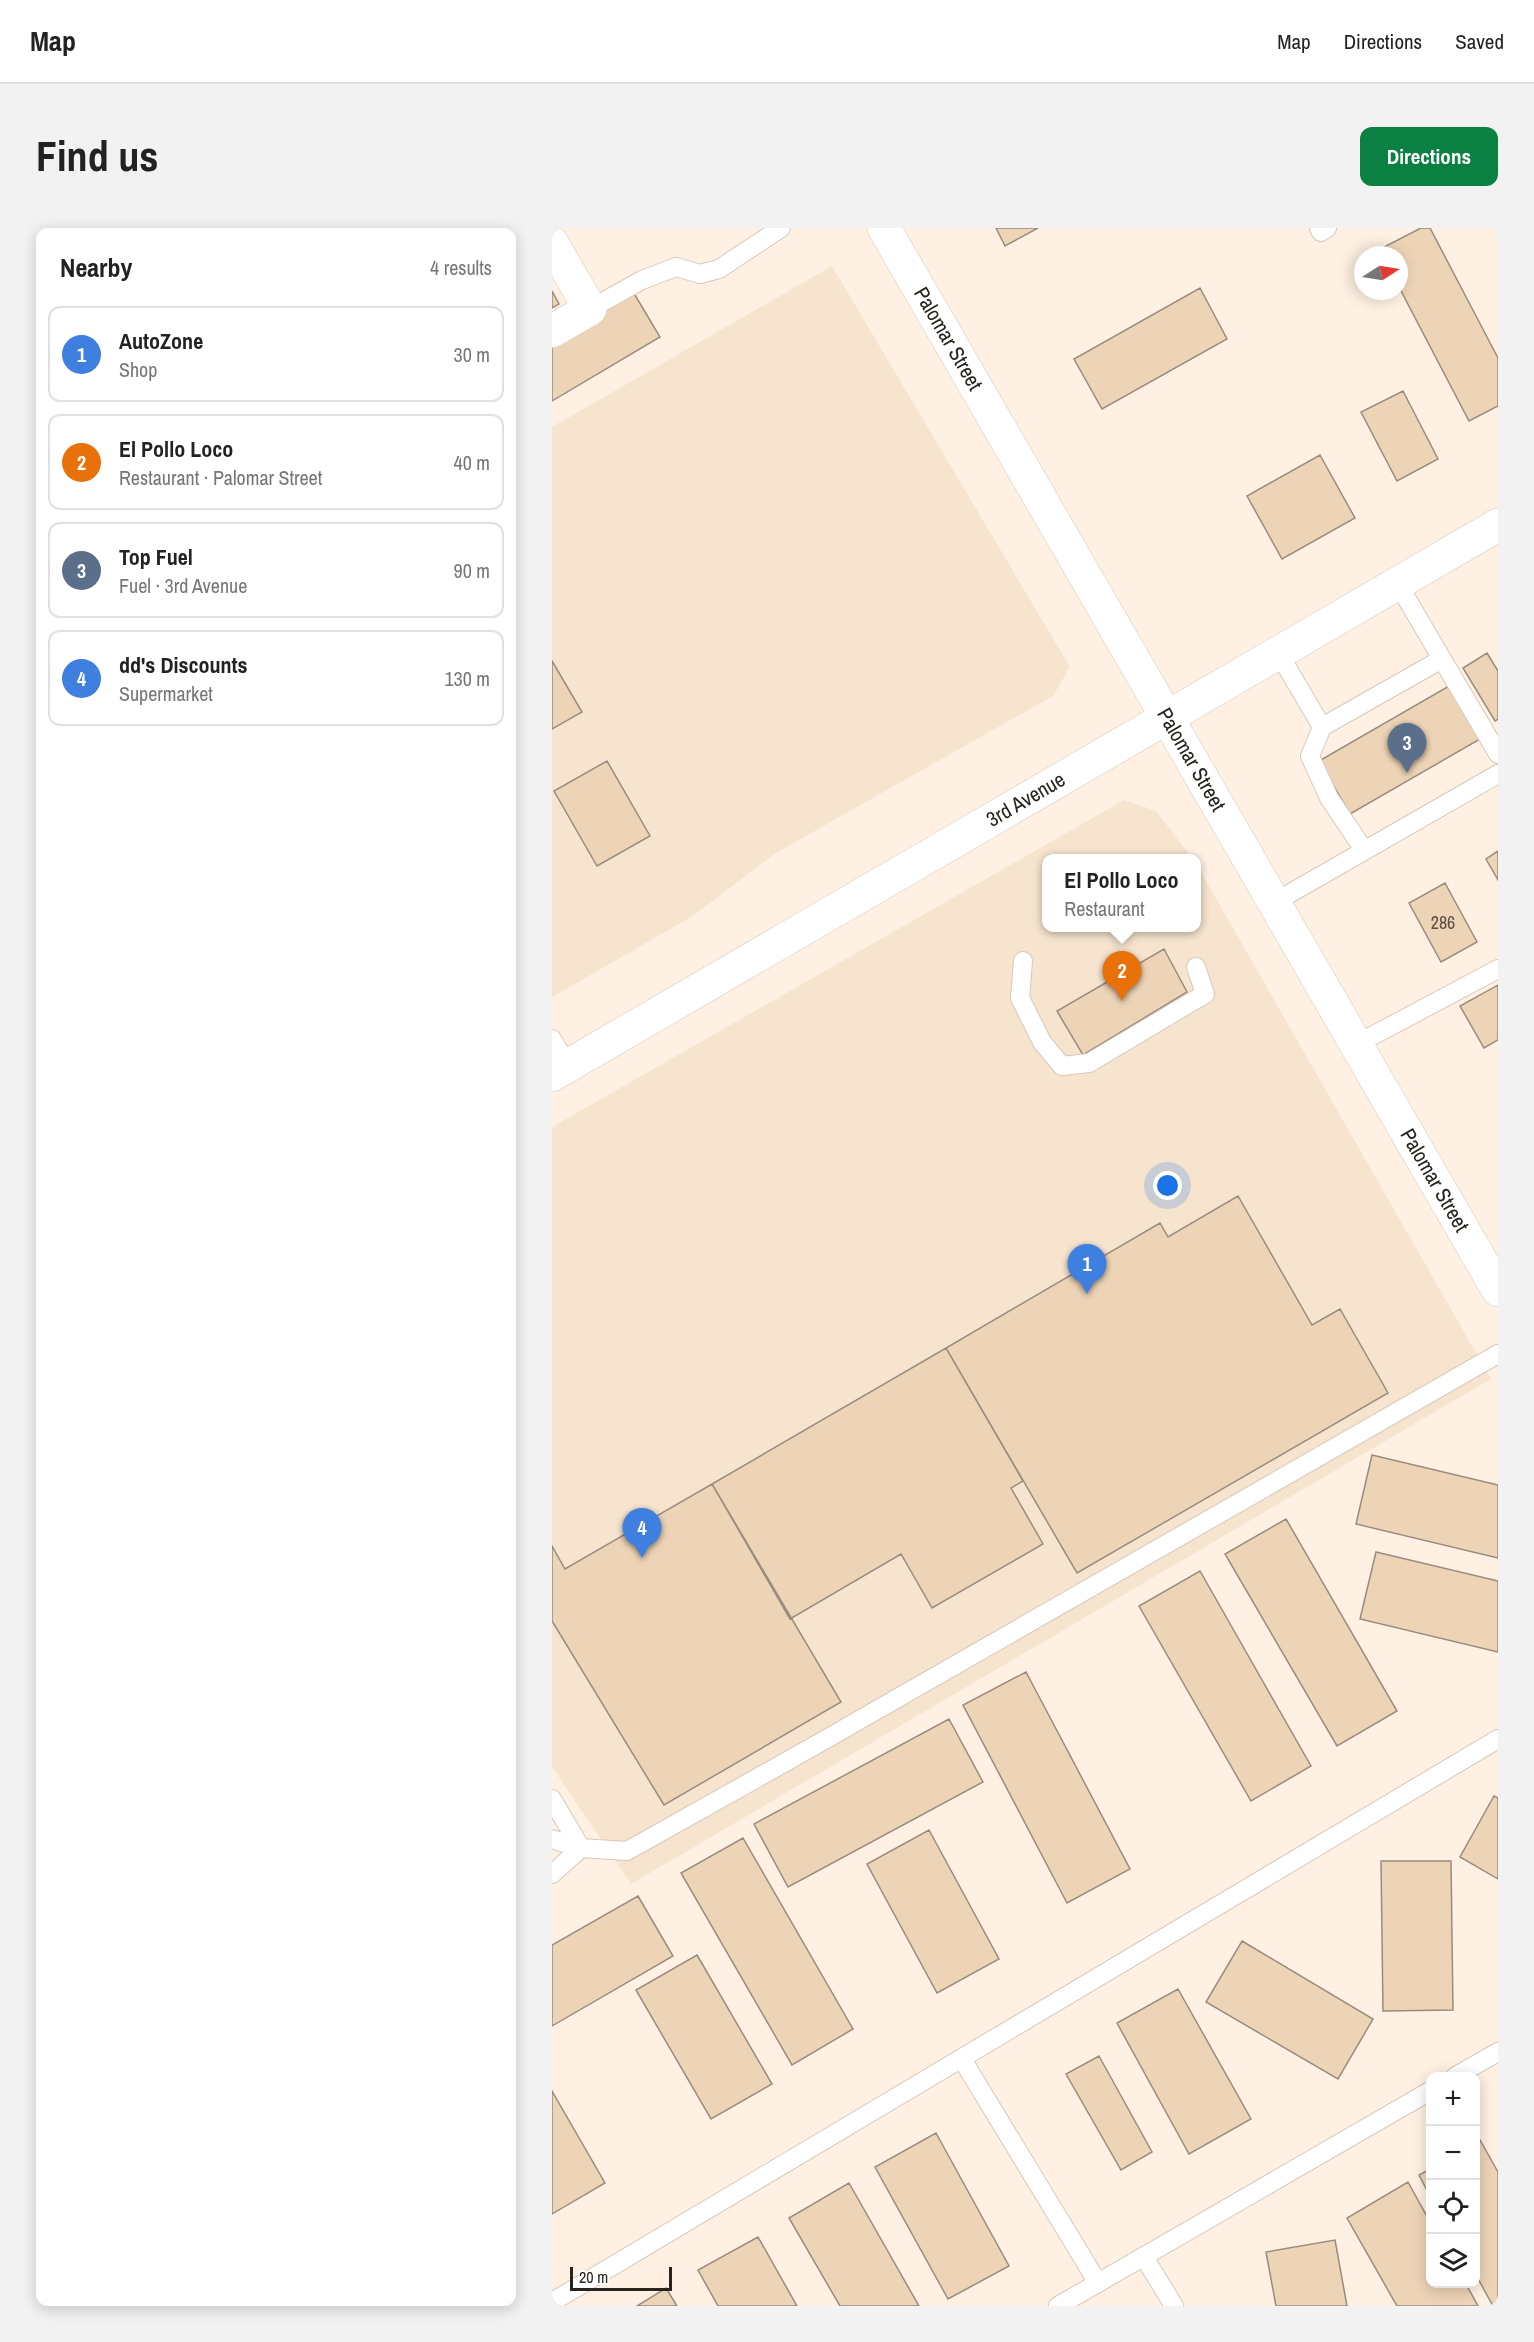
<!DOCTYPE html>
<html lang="en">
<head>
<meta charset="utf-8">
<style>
	:root { --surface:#fff; --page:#f2f2f2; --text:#222; --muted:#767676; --line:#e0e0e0; --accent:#0b8043 }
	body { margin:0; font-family:"Archivo Narrow",sans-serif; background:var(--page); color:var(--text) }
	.controls { position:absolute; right:18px; bottom:18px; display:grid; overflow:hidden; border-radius:12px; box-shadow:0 3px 15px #0003 }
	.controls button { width:54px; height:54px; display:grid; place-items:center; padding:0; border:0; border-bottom:2px solid var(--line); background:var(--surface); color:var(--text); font:30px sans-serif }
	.compass { position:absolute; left:802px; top:18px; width:54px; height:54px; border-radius:50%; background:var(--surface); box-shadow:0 3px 15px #0003; rotate:78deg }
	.scale { position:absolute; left:18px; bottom:15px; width:102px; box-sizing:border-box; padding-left:6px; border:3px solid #27231d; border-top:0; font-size:16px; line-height:21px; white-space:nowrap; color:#27231d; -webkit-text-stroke:4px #fff; paint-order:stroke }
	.you { position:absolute; left:616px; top:958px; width:21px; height:21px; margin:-15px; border:4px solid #fff; border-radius:50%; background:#1a73e8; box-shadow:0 0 0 9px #1a73e833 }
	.badge { display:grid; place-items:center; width:39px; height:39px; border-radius:50%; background:var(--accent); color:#fff; font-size:20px; font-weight:700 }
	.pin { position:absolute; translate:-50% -50px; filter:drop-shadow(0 2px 3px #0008) }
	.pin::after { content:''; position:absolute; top:32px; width:21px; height:18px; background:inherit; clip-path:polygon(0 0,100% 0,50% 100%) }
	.popup { position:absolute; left:490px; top:626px; width:159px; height:78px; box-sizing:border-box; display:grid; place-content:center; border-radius:12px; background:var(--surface); filter:drop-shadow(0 2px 4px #0005); font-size:20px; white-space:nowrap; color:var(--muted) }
	.popup b { font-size:22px; color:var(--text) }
	.popup::after { content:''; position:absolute; left:50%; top:100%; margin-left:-12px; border:12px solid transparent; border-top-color:var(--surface) }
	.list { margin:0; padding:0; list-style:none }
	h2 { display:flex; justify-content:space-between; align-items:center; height:78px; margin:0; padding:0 24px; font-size:26px }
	h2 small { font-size:20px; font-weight:400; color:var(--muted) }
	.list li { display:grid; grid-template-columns:39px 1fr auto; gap:18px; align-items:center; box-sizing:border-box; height:96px; margin:0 12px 12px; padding:0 12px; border:2px solid var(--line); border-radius:12px }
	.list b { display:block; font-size:22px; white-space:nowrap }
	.list p { margin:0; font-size:20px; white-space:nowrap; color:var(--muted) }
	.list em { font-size:20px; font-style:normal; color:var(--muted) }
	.icon { flex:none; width:33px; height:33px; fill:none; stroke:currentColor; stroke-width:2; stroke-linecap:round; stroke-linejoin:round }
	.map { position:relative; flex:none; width:946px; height:2078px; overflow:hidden; border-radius:12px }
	header { display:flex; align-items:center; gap:36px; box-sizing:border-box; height:84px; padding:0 30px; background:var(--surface); border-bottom:2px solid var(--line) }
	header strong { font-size:28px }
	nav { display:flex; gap:33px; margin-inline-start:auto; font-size:21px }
	.intro { display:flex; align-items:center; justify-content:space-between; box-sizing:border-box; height:144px; padding:0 36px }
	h1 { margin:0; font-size:42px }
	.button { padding:15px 27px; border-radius:12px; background:var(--accent); color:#fff; font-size:21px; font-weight:700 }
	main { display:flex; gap:36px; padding:0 36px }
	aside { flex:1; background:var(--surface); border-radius:12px; box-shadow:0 3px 15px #0003 }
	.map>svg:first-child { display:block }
</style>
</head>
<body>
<header>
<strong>Map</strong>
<nav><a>Map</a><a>Directions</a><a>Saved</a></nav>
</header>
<div class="intro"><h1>Find us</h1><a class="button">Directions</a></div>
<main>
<aside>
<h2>Nearby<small>4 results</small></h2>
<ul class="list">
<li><span class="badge" style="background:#3f7fe0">1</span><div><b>AutoZone</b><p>Shop</p></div><em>30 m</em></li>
<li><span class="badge" style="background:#e8710a">2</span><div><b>El Pollo Loco</b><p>Restaurant · Palomar Street</p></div><em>40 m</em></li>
<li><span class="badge" style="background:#5c6f8a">3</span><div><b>Top Fuel</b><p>Fuel · 3rd Avenue</p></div><em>90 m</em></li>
<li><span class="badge" style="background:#3f7fe0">4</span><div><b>dd's Discounts</b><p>Supermarket</p></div><em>130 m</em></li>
</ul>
</aside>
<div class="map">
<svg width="946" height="2078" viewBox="0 0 946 2078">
	<rect width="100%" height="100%" fill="#fef1e3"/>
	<!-- built -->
	<path fill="#f6e4cf" d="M280,38L518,439L501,468L224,625L141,688L0,769V199Z
		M572,572L604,583L640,630H495V700H645V637L939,1151L79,1656L0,1539V899Z"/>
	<!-- building -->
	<path fill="#eed4b7" stroke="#988c7f" stroke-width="1.5" d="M444,0H486L453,18Z
		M869,0H878L946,130V178L917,193L847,59V27H831L828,21Z
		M648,60L675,111L550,181L522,131Z
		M80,62L108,109L0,173V109Z
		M0,63L7,76L0,80Z
		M851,163L886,231L845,253L809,184Z
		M768,227L803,290L730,331L695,268Z
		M935,425L946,443V491L943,493L911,440Z
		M0,433L30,484L0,501Z
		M897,458L928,511L798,586L767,533Z
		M55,533L98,608L45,638L2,563Z
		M946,623V652L934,631Z
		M893,655L925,714L889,734L857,675Z
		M612,721L635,764L531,827L505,783Z
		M946,757V812L932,820L908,778Z
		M686,968L760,1097L788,1081L836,1165L525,1345L394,1120L608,995L616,1009Z
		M394,1120L471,1253L459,1260L491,1316L380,1380L349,1326L238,1391L160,1256Z
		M820,1227L946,1257V1330L804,1296Z
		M160,1256L289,1474L112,1577L0,1393V1318L13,1341Z
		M734,1291L845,1483L785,1518L673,1326Z
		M824,1324L946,1353V1424L808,1391Z
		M648,1343L759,1538L699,1573L587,1378Z
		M474,1444L578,1641L515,1675L411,1477Z
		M397,1491L431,1554L236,1659L202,1596Z
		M942,1568L946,1570V1651L908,1629Z
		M377,1602L447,1731L385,1765L315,1636Z
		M191,1610L301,1801L240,1837L129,1645Z
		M829,1633H899L901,1782L831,1783Z
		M86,1668L121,1728L0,1798V1717Z
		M690,1713L821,1791L786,1851L654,1774Z
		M145,1727L220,1856L159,1891L84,1762Z
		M626,1761L699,1891L637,1926L565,1795Z
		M547,1828L600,1924L569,1942L514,1846Z
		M0,1863L53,1955L0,1986Z
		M384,1905L457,2038L396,2071L323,1939Z
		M928,1912L946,1944V2078H941L924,2047V1915Z
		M878,1941V1968L867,1947Z
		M856,1954L878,1994V2056H914L926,2078H845L795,1990Z
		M297,1955L367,2078H288L237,1990Z
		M206,2009L245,2078H166L146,2042Z
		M783,2012L795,2078H724L714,2024Z
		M114,2060L125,2078H85Z"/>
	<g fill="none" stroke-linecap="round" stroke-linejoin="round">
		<!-- lane casing -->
		<g stroke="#d6c9bb" stroke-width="20">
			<path id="lane" d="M767,0L769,4L775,0
				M38,81L90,52L124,39L148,46L167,41L229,0
				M727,426L770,499L890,431L846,356
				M890,431L946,526
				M770,499L758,528L777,570L812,622
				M723,674L946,546
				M471,733L468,770L490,814L510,838L537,835L653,766L644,739
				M0,811L16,838
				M805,816L946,741
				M0,1571L29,1620L75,1623L262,1518L946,1126
				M0,1611L29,1620
				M0,1646L29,1620
				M410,1831L546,2055
				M904,1848L946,1824
				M592,2029L622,2078
				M0,2074L946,1511
				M506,2078L878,1863"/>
		</g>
		<!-- street casing -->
		<g stroke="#d6c9bb" stroke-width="34">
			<path id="street" d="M0,15L38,81L0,103"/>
		</g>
		<!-- secondary casing -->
		<g stroke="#d6c9bb" stroke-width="34">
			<g id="secondary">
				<path id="s1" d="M332,0L946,1062"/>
				<path id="s2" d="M0,847L946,297"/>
			</g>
		</g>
		<!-- lane -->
		<use href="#lane" stroke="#fff" stroke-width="18"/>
		<!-- street -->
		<use href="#street" stroke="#fff" stroke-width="33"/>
		<!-- secondary -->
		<use href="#secondary" stroke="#fff" stroke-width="33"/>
	</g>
	<g text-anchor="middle" stroke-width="5" stroke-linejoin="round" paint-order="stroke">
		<!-- number labels -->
		<g font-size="18" fill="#594f44">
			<text x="891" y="701">286</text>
		</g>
		<!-- street labels -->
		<g font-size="21" fill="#27231d" stroke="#fff">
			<text dy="7" stroke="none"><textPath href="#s1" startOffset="128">Palomar Street</textPath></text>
			<text dy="7" stroke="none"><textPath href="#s1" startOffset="614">Palomar Street</textPath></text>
			<text dy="7" stroke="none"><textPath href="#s2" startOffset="548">3rd Avenue</textPath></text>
			<text dy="7" stroke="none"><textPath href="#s1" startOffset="1100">Palomar Street</textPath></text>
		</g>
	</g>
</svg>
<div class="controls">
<button>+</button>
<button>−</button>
<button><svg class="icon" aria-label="locate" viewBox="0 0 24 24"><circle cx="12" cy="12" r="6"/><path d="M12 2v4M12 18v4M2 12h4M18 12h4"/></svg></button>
<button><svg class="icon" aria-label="layers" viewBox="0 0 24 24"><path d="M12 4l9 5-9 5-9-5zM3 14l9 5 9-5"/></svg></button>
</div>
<svg class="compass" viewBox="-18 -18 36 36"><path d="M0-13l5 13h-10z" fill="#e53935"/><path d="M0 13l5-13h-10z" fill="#767676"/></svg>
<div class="scale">20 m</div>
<div class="you"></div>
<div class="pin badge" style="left:535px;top:1066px;background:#3f7fe0">1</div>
<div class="pin badge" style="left:570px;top:773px;background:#e8710a">2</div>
<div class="popup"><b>El Pollo Loco</b>Restaurant</div>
<div class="pin badge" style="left:855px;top:545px;background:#5c6f8a">3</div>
<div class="pin badge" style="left:90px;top:1330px;background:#3f7fe0">4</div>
</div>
</main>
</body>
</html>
